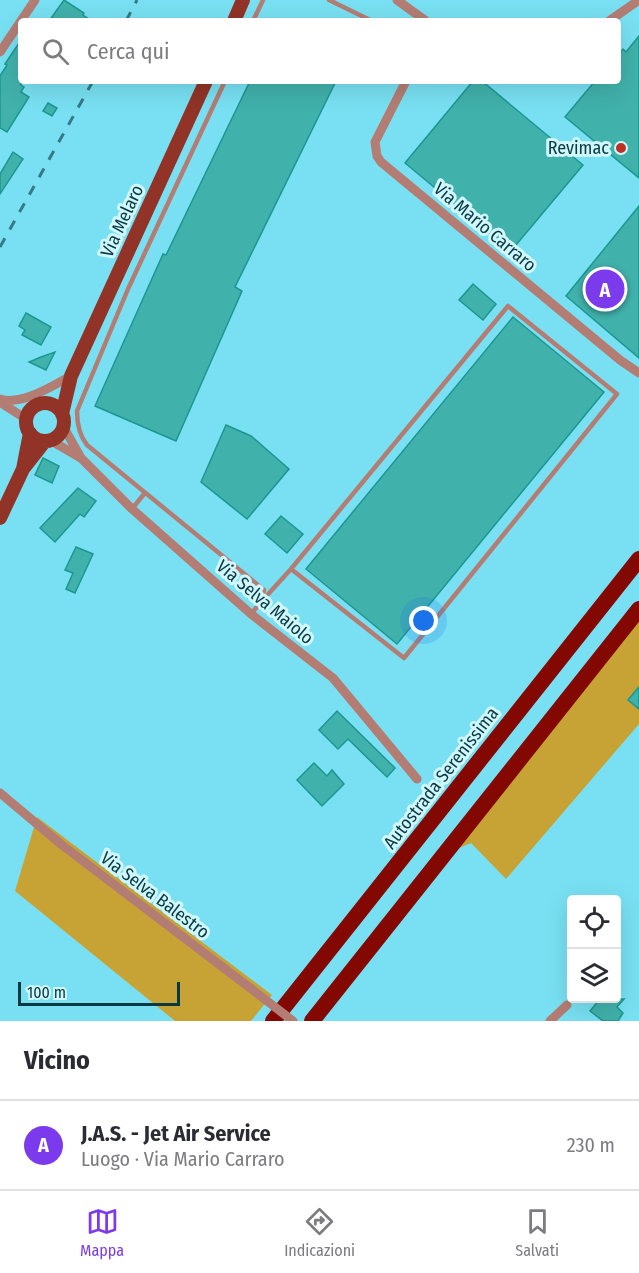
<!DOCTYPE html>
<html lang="it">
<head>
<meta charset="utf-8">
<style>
	:root { --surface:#fff; --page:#f2f2f3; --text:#2b2b33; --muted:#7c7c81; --line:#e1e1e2; --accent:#7c3aed }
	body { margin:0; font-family:"Fira Sans Condensed",sans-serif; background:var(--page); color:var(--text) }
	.controls { position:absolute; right:18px; bottom:18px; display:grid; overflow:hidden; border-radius:6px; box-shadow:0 6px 24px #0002 }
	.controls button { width:54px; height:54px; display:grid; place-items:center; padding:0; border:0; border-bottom:2px solid var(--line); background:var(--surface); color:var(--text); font:30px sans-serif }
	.scale { position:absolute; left:18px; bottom:15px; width:162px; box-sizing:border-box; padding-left:6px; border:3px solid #0a3a41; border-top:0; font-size:16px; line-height:21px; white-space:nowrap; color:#0a3a41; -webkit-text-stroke:4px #d1f7fe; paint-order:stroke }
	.you { position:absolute; left:424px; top:621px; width:21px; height:21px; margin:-15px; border:4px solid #fff; border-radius:50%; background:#1a73e8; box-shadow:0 0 0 9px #1a73e833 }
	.badge { display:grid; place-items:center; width:39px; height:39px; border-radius:50%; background:var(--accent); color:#fff; font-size:20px; font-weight:700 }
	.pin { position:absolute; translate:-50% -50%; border:3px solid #fff; box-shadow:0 2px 6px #0006 }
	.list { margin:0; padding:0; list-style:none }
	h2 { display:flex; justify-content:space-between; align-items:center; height:78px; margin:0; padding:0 24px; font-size:26px }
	h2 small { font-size:20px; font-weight:400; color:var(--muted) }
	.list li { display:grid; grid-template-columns:39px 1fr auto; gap:18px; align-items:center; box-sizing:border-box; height:90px; padding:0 24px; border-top:2px solid var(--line) }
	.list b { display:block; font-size:22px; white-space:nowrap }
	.list p { margin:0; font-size:20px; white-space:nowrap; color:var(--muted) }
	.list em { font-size:20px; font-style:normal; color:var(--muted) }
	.icon { flex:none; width:33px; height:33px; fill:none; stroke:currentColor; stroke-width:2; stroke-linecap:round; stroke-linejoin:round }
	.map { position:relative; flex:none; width:639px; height:1021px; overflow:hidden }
	.search { position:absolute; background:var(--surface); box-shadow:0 6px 24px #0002; left:18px; right:18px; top:18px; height:66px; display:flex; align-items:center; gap:15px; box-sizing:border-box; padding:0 21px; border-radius:6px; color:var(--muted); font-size:22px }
	.sheet { height:168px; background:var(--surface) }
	nav { display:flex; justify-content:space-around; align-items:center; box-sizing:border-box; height:84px; border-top:2px solid var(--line); background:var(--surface); font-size:16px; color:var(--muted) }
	nav a { display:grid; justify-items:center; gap:3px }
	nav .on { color:var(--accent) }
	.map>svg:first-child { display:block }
</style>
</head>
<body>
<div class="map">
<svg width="639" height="1021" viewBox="0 0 639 1021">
	<rect width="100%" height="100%" fill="#78e0f2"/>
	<!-- green -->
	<path fill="#c7a336" d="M639,619V724L506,879L471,843L457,849Z
		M37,817L272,995L251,1021H175L15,891Z"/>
	<!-- building -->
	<path fill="#41b1ab" stroke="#1c9791" stroke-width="1.5" d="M64,0L84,13L83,15L92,21H49Z
		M639,36V178L565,117L595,81H618V55L623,49L626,52Z
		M21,40V85L24,87L21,92L29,97L7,132L0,128V76L7,65L5,64Z
		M250,81H336L235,287L242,291L176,441L95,406L163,254L166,255Z
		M473,81H482L583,165L511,251L405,163Z
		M48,103L57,108L52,116L43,111Z
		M13,152L23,159L0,194V174Z
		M639,206V358L566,296Z
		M473,284L496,304L483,320L459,300Z
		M26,313L51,327L41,345L22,335L25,330L19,326Z
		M513,317L604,392L397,644L306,569Z
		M55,352L46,370L29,362L41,357Z
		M226,425L251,436L289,469L247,519L201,482Z
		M43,458L59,466L52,483L35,475Z
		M78,488L96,501L84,517L80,514L55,542L40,528Z
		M281,516L303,534L287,553L265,534Z
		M76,547L93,554L75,593L66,589L73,573L65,570Z
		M639,687V709L628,700Z
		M337,711L395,768L387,777L348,739L338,749L319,730Z
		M314,763L327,776L332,770L344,784L322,806L297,780Z
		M600,999H624L617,1007L623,1013L618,1021H603L590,1011Z"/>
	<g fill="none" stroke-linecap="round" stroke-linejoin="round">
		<!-- service -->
		<path stroke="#b37d74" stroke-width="4.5" d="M329,0L372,21
			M253,21L263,0
			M225,81L128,289L77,411C77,424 79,435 87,445L264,590L261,602L251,614
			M132,509L144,494
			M261,602L291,569L508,306L617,394L404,658L291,569"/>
		<!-- minor -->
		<path stroke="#b37d74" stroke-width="9" d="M397,0L426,21
			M609,21L639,0
			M0,52L35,0
			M406,81L375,142L377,156L381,162L620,360L639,373
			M0,399C22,406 52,386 71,376
			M0,402L26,419
			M63,426L81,458
			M50,440L81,458L132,509L251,614L333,678L417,779
			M0,793L62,845L258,994
			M550,1021L567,1005"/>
		<!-- primary -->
		<path stroke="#923327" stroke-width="14" d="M234,21L243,0
			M26 422a19 19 0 1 1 38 0a19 19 0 1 1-38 0Z
			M62,414L71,376L206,81
			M23,469L30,433
			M0,518L23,469L45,441"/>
		<!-- motorway -->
		<path stroke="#830802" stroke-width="16" d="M273,1021L639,559
			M312,1021L639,609"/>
		<!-- rail -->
		<path stroke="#357a86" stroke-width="3" stroke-dasharray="10 10" stroke-linecap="butt" d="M126,21L137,0
			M0,247L93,81"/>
		<!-- minor-bridge -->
		<path stroke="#b37d74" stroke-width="9" d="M258,994L293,1021"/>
	</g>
	<!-- markers -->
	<circle fill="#bd3022" stroke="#d1f7fe" stroke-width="2" cx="621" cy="148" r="6"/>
	<g text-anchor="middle" stroke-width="6" stroke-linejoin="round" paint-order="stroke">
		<!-- poi labels -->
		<g font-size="18" fill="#0a3a41" stroke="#d1f7fe" text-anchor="end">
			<text x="609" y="154">Revimac</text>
		</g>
		<!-- street labels -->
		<g font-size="18" fill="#0a3a41" stroke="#d1f7fe">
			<text transform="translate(122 221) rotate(-65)" y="6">Via Melaro</text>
			<text transform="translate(485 227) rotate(40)" y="6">Via Mario Carraro</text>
			<text transform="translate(265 602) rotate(40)" y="6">Via Selva Maiolo</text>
			<text transform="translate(441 778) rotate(-52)" y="6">Autostrada Serenissima</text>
			<text transform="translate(155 895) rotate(37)" y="6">Via Selva Balestro</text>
		</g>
	</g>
</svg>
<div class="controls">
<button><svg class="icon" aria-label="locate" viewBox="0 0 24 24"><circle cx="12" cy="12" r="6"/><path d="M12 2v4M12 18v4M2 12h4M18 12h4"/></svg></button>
<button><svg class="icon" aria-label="layers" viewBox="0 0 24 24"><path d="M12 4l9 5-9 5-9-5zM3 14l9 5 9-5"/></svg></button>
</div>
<div class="scale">100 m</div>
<div class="you"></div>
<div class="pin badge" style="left:605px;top:289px">A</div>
<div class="search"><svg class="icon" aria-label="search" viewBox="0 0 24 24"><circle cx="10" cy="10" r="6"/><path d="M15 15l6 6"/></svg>Cerca qui</div>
</div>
<section class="sheet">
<h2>Vicino<small></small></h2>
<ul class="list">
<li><span class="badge">A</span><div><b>J.A.S. - Jet Air Service</b><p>Luogo · Via Mario Carraro</p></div><em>230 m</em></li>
</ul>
</section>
<nav>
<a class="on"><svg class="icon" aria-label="map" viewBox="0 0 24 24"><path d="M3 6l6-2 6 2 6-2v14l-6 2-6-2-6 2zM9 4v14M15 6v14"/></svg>Mappa</a>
<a><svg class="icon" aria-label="directions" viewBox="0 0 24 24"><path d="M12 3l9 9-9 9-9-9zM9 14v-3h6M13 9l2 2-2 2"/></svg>Indicazioni</a>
<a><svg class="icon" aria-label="saved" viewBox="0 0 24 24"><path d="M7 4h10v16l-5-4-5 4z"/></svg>Salvati</a>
</nav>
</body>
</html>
